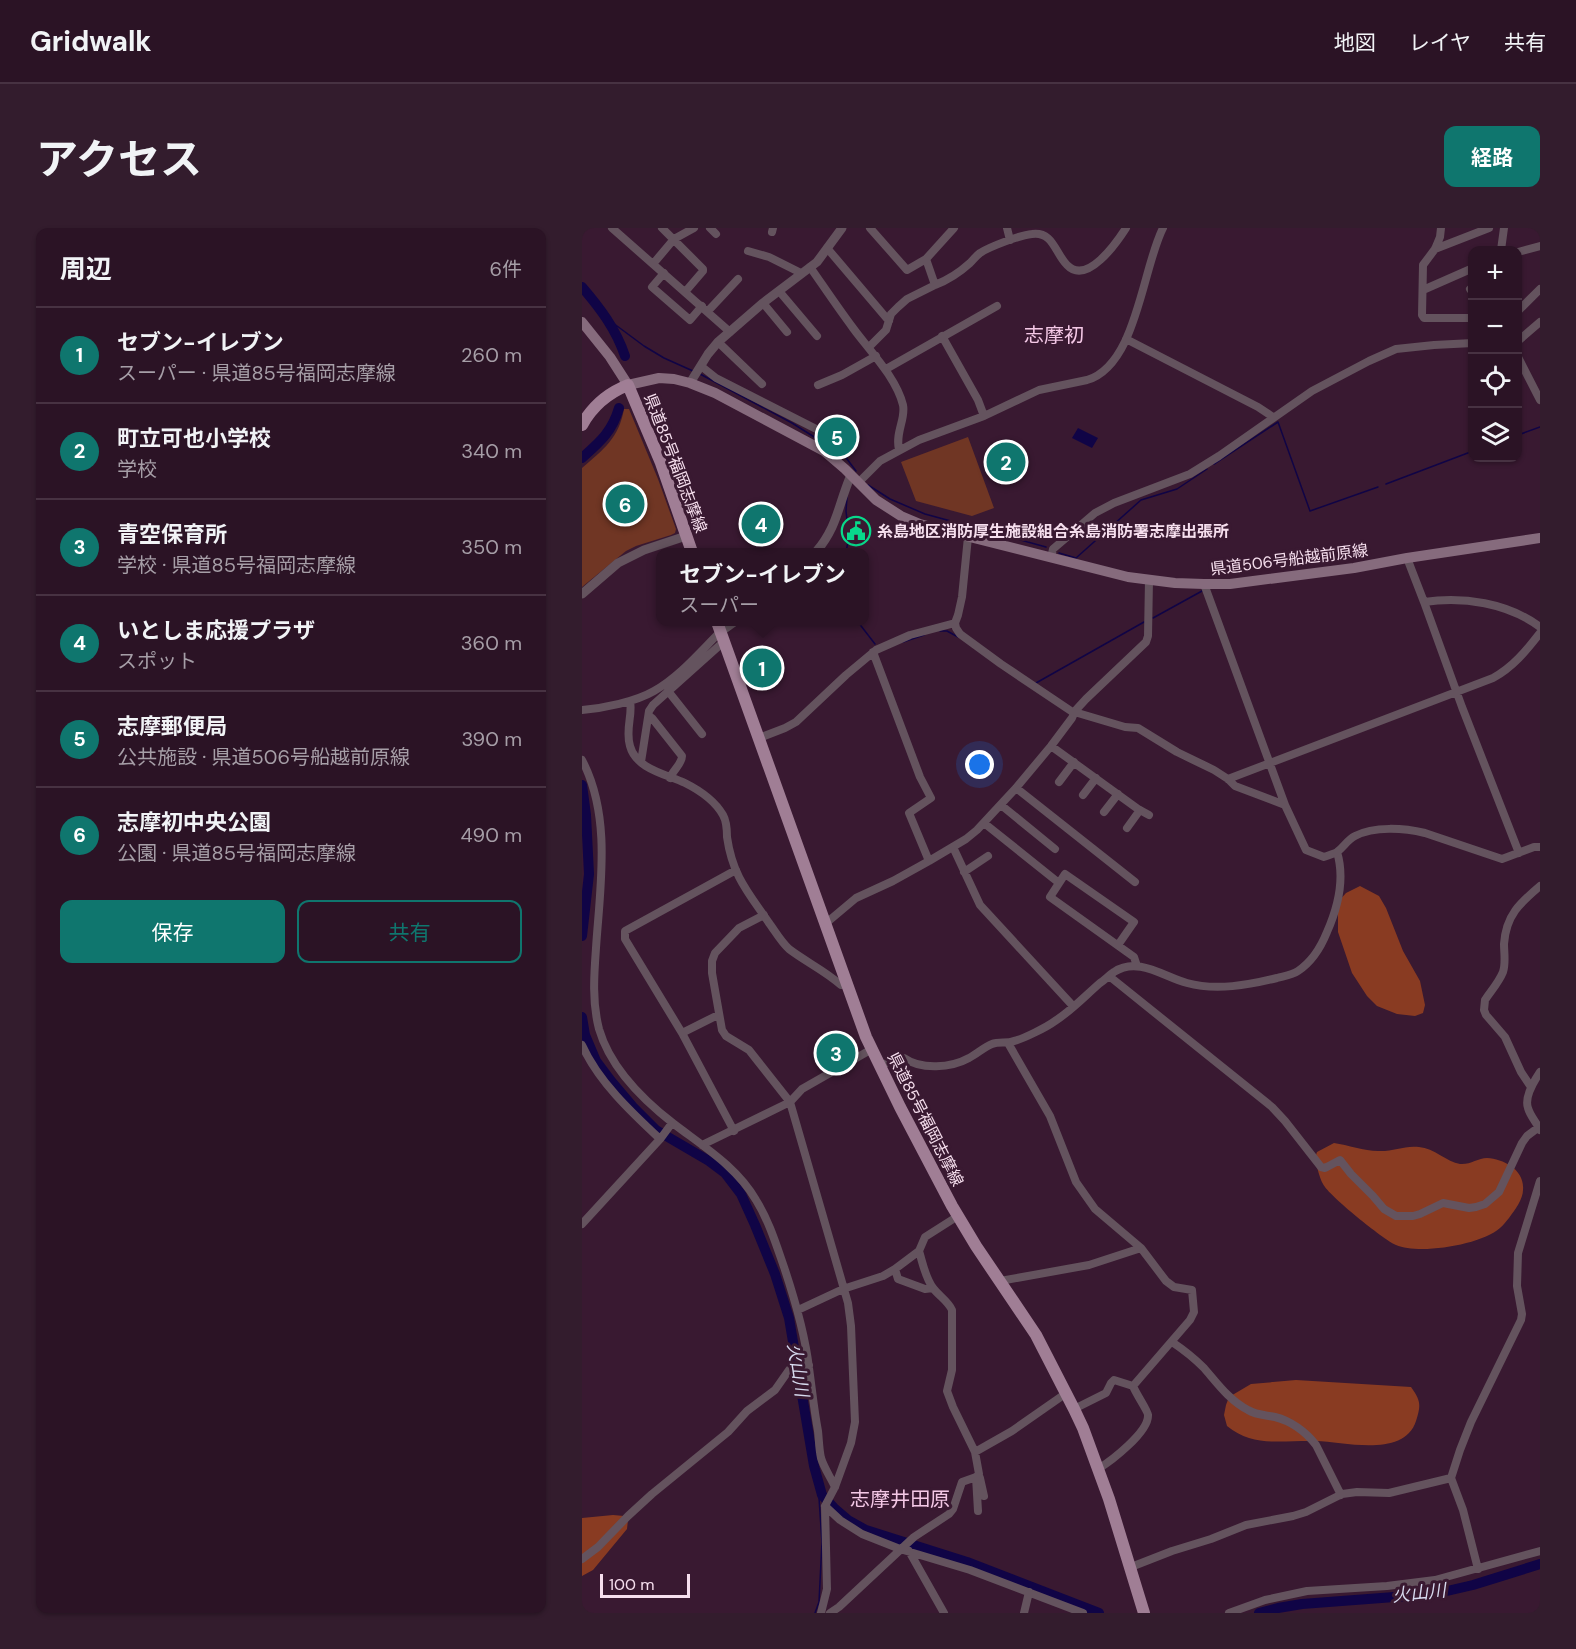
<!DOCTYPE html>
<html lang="ja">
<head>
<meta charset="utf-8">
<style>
	:root { --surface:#2b1325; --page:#331c2d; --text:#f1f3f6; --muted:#a69ea7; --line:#473242; --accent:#0f766e }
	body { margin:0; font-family:"DM Sans","Noto Sans JP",sans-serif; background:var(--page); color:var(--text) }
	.controls { position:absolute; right:18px; top:18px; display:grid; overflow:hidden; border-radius:12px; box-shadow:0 2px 4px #0004 }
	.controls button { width:54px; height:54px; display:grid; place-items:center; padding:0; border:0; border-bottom:2px solid var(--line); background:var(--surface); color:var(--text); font:30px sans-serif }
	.scale { position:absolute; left:18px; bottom:15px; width:90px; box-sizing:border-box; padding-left:6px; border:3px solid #f6dfee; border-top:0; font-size:16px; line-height:21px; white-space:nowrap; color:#f6dfee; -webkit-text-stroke:4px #391931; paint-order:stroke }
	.you { position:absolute; left:398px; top:537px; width:21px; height:21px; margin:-15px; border:4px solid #fff; border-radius:50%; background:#1a73e8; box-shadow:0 0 0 9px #1a73e833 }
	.badge { display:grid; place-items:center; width:39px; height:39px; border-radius:50%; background:var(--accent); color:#fff; font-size:20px; font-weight:700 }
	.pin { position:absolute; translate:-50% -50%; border:3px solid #fff; box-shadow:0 2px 6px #0006 }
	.popup { position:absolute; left:74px; top:320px; width:213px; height:78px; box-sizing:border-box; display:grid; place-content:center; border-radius:12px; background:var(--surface); filter:drop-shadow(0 2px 4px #0005); font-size:20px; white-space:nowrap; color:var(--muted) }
	.popup b { font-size:22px; color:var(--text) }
	.popup::after { content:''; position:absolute; left:50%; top:100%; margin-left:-12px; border:12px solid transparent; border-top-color:var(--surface) }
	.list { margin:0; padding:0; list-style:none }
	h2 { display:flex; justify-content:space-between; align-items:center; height:78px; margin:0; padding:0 24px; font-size:26px }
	h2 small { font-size:20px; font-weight:400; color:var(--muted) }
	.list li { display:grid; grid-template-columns:39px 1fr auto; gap:18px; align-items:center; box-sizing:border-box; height:96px; padding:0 24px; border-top:2px solid var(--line) }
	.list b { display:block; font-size:22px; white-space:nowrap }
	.list p { margin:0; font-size:20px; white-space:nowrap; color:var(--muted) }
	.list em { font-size:20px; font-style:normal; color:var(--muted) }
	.actions { display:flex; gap:12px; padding:18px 24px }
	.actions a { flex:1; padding:14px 0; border:2px solid var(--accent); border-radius:12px; text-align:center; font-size:21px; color:var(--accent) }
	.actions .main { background:var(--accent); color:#fff }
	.icon { flex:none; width:33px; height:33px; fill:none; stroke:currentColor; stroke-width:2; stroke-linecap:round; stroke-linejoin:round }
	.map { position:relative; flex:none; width:958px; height:1385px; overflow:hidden; border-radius:12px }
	header { display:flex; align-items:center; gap:36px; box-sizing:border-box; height:84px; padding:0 30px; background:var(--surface); border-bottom:2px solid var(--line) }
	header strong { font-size:28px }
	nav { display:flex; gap:33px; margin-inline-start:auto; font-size:21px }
	.intro { display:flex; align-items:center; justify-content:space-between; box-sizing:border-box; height:144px; padding:0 36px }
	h1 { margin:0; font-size:42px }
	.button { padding:15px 27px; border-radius:12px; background:var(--accent); color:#fff; font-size:21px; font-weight:700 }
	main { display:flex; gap:36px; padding:0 36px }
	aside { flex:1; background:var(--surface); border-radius:12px; box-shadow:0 2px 4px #0004 }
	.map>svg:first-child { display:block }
</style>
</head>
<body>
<header>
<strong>Gridwalk</strong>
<nav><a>地図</a><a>レイヤ</a><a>共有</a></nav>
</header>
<div class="intro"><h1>アクセス</h1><a class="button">経路</a></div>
<main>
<aside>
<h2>周辺<small>6件</small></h2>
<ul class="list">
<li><span class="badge">1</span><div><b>セブン-イレブン</b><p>スーパー · 県道85号福岡志摩線</p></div><em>260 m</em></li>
<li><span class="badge">2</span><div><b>町立可也小学校</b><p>学校</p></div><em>340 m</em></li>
<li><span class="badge">3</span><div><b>青空保育所</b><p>学校 · 県道85号福岡志摩線</p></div><em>350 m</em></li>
<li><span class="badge">4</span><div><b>いとしま応援プラザ</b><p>スポット</p></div><em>360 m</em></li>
<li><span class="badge">5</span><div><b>志摩郵便局</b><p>公共施設 · 県道506号船越前原線</p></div><em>390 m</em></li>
<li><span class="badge">6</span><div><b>志摩初中央公園</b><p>公園 · 県道85号福岡志摩線</p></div><em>490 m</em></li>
</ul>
<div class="actions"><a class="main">保存</a><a>共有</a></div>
</aside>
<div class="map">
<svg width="958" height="1385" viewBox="0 0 958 1385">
	<rect width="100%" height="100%" fill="#391931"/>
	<!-- green -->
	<path fill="#703624" d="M42,181H47L76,251L94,301L93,305L89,307L54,318L44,323L0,359V240C21,222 37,210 42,181Z
		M386,209L412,280L390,288L334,273L319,234Z"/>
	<!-- forest -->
	<path fill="#893b22" d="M778,658L797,668L804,680L821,723L838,753L843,777L841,785L833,788L815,786L795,778L785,768L770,745L756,704V674L764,665Z
		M752,915C766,917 782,923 796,923C810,924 823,917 837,919C852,920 865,934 878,936C888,937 896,930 905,930C922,931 943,942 941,962C941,971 933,982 927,990C924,993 922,997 918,1000C899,1017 837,1027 814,1017C801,1011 747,968 741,956C737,949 735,938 733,930L735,924Z
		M714,1152L829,1159C839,1173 839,1177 834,1193C822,1230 763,1214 734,1213C701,1212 672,1220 645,1198L642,1187L644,1177L647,1169L669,1156Z
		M31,1287L42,1288L46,1292L45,1301L11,1342L0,1348V1290Z"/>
	<!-- water -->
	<path fill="#100446" d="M496,200L516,210L510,220L490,210Z"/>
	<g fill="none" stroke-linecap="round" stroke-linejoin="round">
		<!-- stream -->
		<path stroke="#100446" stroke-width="1.5" d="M27,92L62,118L82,130L111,143
			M118,146L210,195L237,212
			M936,207L958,199
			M244,216L262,227L274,243
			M632,236L696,194L728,283L796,259
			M804,256L891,223
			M286,257L308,271L343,286L464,319
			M264,324L267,309L264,283L265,269
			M477,325L494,330L559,272L595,261L625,241
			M571,390L620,363
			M276,394L293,416
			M358,403H365L376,409
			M321,414L342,407
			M454,455L562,394
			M233,1385L237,1374L240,1314L236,1255"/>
		<!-- river -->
		<path stroke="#100446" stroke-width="10" d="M0,59C18,80 34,101 43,128
			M0,230C18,214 30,204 37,180
			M0,557L4,587L7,646L0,708
			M0,789L3,807L14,833L29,853L51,879L74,902L127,933L143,945L159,966L173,997L193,1046L207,1090L232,1238L240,1267L252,1280L266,1292L284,1302L385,1334L517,1385
			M677,1385L696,1380L720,1376L852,1366L891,1357L958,1336"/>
		<!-- minor -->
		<path stroke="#64535e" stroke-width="8" d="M30,0L148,104
			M80,0L121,41V43L103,64
			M128,0L134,6
			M288,0L325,42L344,31
			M372,0L344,31L353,57C366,52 377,45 388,35C391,32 394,28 398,25C407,19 438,7 450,6C471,3 473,25 485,37C505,58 535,14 544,0
			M425,0L428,12
			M859,0L858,9L853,21L841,37L840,87L842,90H891
			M190,4L191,0
			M245,20L307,93
			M853,21L907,0
			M919,22L922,0
			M166,23L187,29L219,45
			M936,24L958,18
			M71,36L92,11L112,0
			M228,39C242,59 256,80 271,100C287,122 314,149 321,177C324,191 313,204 317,222
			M82,45L70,59L108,92L120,78
			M891,59L888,61L891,65
			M841,62L891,40
			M197,63L235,108
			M181,75L205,104
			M126,83L156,51
			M936,83L958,61
			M360,108L396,172L402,188
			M544,111L676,179L691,189
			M936,113L958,94
			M136,114L180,156
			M287,119L304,102L309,86L316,79L325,71L353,57
			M936,129L958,172
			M119,138L134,150L246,207L237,220
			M304,141L415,78
			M236,157L260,147L294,128
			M276,255L298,233L337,212L402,188L457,162L505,152C555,137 560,41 581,0
			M386,309L380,369L376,387L373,395L374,400L378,406L419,436L489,483L543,499L556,500L595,524L632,542L646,551L653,558L703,577L724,622L742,629C746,627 752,626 755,624C762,619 765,612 773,608C792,598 822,600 843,605L920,631L952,619H958
			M469,330L471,321L513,285L532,275L608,246L637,228L730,163L787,133L814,121L852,117L891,115
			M825,330L842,374C881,368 926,375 958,399
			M622,356L703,577
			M842,374L880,479L937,625
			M291,424L338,549L349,570L327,585L347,633
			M86,463L120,506
			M48,473C51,486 43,502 48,518C54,541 84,546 103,555C117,562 133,573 141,587C145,594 145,602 145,609C147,623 151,637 157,649C165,665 177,680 187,695C193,703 199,714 207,721C224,734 242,742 259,757L264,755
			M0,482C22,480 53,474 72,463C97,449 118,424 138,404
			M67,488L70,490L100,528C100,536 91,542 88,550
			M177,510L203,500L214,494L264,447L294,422L328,407L373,395
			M469,518L556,581L567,587
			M0,532C30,589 18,659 14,720C12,747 10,774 17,801C28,839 61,872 92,896C122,919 155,939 174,972C187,993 194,1016 202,1039C213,1072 223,1106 227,1140C230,1161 232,1182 236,1203C237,1212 237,1221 239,1230C242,1240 249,1250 253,1259
			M59,534L67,483L71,477L138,417L142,416
			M646,551L911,450C931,439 944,423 958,405
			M477,554L492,534
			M434,560L553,654
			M501,567L514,550
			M419,577L473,621
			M522,584L536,566
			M402,595L477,655
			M545,600L558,582
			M371,619L398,677L491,778
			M382,644L406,628
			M182,687L157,700L133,725L130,733V745L140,802L144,808L167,822L208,874L266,1075L269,1098L273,1194L269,1215L253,1259L243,1278L245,1361L239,1385
			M243,696L274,670L311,653L347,633L384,611L395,602L434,560L469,518L490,490L493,483L504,471L564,414L566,408L567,352
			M536,717L552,694L483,646L468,669L552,729L555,738
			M527,748L690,879L703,893L739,939L743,940L758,932L769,946L791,968L802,981L814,988H831L838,986L861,975L887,980L894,979L903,976L917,964L940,915L945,908L957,899
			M100,805L136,787
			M426,815L468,888L494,954L513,981L559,1020L584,1053L592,1059L610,1062L612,1084L608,1092L551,1158
			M0,817C16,853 49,884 78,911
			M298,837L322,830C339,842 369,840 387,830C395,826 402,819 410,816C417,813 425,816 432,813C441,811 465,799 473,793C489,783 503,768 518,755C523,752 527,747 532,744C556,728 582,749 605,755C634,763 667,757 695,750C702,748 710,747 716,743C731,733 739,719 745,704C756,679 763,650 755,624
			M958,844C952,853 942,869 946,880C948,888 955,895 958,902
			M949,859L939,844L923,809L904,787L902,782L903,772C909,763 917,754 921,744C924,735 922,725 922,716C924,687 938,675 958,658
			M152,903L100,805L43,711V703L154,642
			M120,917L208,874L220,861L290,821
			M0,996L79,910L90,895
			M313,1041L316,1051L343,1061L351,1060
			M418,1053L507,1037L559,1020
			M216,1082L261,1061L301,1048L313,1041L337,1023L343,1009L376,988
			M590,1114C602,1122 612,1130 622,1140C635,1155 648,1173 666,1182C674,1187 683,1187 693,1189C709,1193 724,1204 734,1217L759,1267
			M492,1181L524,1165L529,1155L532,1152L551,1158C554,1166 566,1183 566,1187C567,1204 529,1233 516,1241
			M393,1224L430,1203L483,1166
			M394,1249L396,1283
			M398,1250L402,1268
			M243,1278L258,1292L280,1306L318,1321L388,1342L501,1385
			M327,1323L362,1385
			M0,1331L16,1319L46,1288L70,1266L146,1204L165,1183L193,1162L207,1142L227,1137
			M549,1339L590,1323L629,1311L664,1297L711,1288L724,1284L760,1266L775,1264L807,1265L869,1250
			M896,1341L881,1282L869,1250L878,1222L889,1194L939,1092L940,1086L935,1058L936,1025L958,953
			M248,1385L257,1379L332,1309L367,1286L371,1281L380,1254L394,1249L397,1246L393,1224L371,1179L365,1163L370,1142V1082C366,1073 357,1068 351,1060C343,1049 341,1036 337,1023
			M442,1385L447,1364
			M647,1385L683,1372L725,1363L805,1358L853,1352L958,1323"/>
		<!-- tertiary -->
		<path stroke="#64535e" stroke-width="9" d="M108,155L126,126L136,114L181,75L235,34L260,0
			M234,324C256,298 256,277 269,247
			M0,366L36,335L62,322L104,308
			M138,404L152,394"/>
		<!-- secondary -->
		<path stroke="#866b7d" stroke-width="10" d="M0,94L28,129L46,157L77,150L92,151L108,155L133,165L242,223L263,241L294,272L319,288L338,296L360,302L546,349L593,355L622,356H648L772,340L825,330L958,310"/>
		<!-- primary -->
		<path stroke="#a07e95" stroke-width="12" d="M0,197C11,177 26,165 46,157L79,235L110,324
			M135,394L284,809L318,879L370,978L394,1018L454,1107L492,1181L501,1200L527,1271L562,1385"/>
	</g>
	<!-- icons -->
	<defs>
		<g id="civic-ring" transform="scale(1.5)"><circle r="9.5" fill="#391931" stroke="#08d98b" stroke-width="1.5"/><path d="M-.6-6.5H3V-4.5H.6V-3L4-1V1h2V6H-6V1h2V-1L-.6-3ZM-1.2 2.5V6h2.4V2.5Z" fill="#08d98b"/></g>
	</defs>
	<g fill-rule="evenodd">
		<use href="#civic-ring" x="274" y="303"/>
	</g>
	<g text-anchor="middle" stroke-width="6" stroke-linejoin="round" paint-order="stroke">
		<!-- street labels -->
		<g font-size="16" fill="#f6dfee" stroke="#391931">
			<text transform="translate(94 235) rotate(69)" y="6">県道85号福岡志摩線</text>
			<text transform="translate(707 331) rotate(-7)" y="6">県道506号船越前原線</text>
			<text transform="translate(344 891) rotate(63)" y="6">県道85号福岡志摩線</text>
		</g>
		<!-- poi labels -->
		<g font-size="16" font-weight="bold" fill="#f6dfee" stroke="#391931" text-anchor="start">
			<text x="295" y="309">糸島地区消防厚生施設組合糸島消防署志摩出張所</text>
		</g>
		<!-- water labels -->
		<g font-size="18" font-style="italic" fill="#d7daef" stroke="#391931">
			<text transform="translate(216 1142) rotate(81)" y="6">火山川</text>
			<text transform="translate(837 1365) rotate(-6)" y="6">火山川</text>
		</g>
		<!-- quarter labels -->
		<g font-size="20" fill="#f4c8e6" stroke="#391931">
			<text x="472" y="114">志摩初</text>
			<text x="318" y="1278">志摩井田原</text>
		</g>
	</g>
</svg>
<div class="controls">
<button>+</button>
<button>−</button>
<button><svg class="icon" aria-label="locate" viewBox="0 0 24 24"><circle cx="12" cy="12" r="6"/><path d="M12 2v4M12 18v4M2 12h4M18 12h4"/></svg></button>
<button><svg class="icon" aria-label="layers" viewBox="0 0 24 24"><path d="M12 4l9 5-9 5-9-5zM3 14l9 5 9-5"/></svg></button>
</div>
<div class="scale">100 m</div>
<div class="you"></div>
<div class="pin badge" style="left:180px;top:440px">1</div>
<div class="popup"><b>セブン-イレブン</b>スーパー</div>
<div class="pin badge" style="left:424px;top:234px">2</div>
<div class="pin badge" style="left:254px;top:825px">3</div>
<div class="pin badge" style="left:179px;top:296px">4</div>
<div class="pin badge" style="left:255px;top:209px">5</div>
<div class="pin badge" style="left:43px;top:276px">6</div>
</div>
</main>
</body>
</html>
